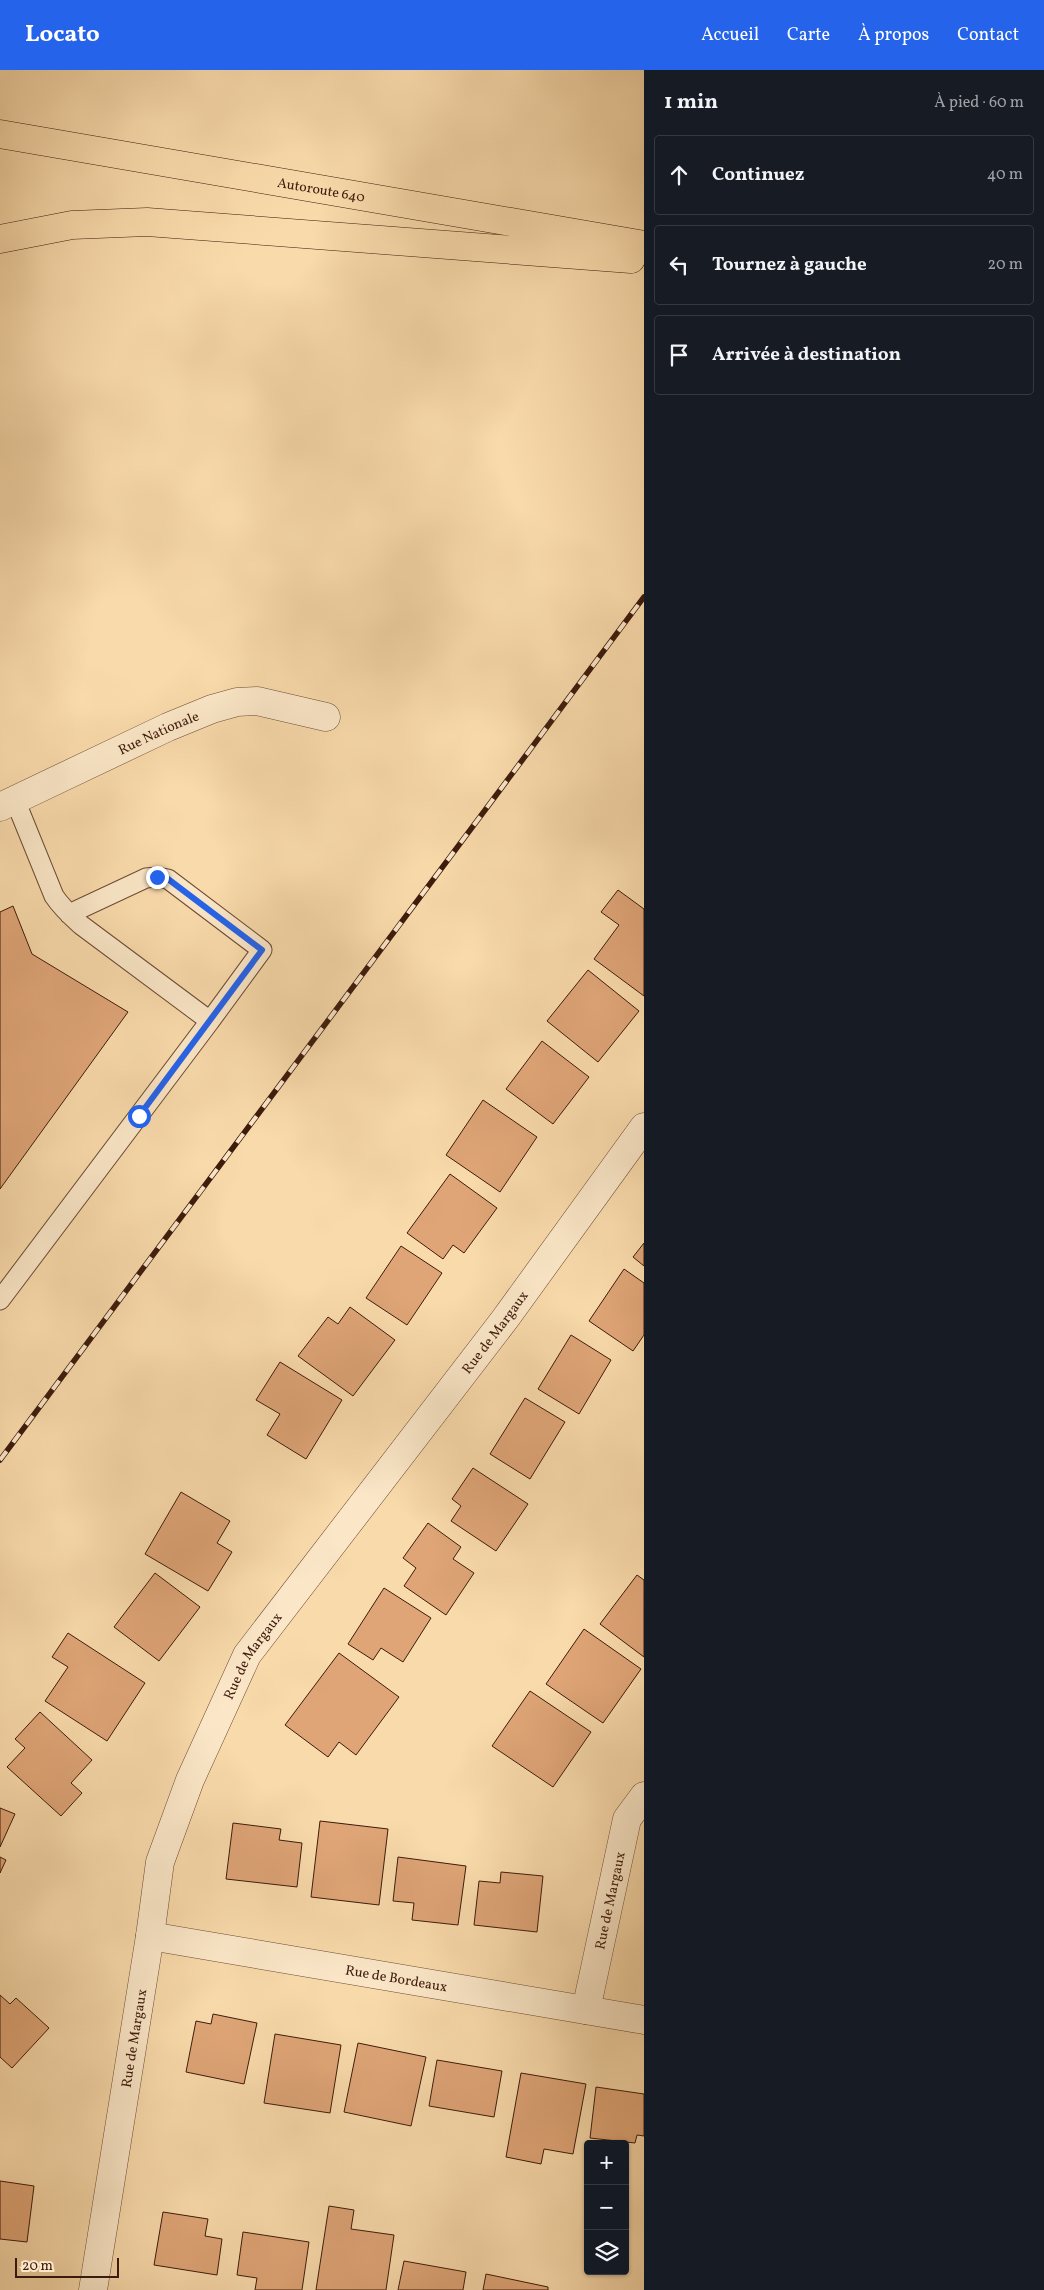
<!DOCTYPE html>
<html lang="fr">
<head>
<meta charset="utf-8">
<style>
	:root { --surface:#171b24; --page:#242831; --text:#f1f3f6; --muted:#9ea1a6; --line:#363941; --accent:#2563eb }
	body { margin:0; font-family:Vollkorn,serif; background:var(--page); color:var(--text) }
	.controls { position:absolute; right:15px; bottom:15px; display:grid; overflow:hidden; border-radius:5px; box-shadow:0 1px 4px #0004 }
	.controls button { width:45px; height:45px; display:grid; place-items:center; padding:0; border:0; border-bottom:1px solid var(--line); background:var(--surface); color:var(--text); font:25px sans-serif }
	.scale { position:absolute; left:15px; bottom:12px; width:104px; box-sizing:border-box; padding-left:5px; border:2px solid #3d1b0c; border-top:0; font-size:14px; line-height:18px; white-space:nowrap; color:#3d1b0c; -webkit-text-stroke:4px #fbe7c8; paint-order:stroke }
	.stop { position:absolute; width:15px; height:15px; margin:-11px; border:4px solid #2563eb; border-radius:50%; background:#fff }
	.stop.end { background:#2563eb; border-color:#fff; box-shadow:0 1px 5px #0008 }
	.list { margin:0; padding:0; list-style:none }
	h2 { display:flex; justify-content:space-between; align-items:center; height:65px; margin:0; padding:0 20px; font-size:21px }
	h2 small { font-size:16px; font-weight:400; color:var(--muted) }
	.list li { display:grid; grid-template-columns:32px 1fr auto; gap:15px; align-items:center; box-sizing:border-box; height:80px; margin:0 10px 10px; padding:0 10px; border:1px solid var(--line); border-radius:5px }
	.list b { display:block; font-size:19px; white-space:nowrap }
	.list em { font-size:16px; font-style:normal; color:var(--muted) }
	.icon { flex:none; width:28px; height:28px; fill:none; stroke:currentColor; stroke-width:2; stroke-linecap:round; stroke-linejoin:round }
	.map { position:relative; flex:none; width:644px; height:2220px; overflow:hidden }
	header { display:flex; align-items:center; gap:30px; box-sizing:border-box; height:70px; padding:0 25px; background:var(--accent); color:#fff }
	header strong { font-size:24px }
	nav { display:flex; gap:28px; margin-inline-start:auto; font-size:18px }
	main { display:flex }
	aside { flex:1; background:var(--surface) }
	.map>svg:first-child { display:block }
</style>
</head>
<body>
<header>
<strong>Locato</strong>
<nav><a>Accueil</a><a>Carte</a><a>À propos</a><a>Contact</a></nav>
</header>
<main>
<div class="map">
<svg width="644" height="2220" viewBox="0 0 644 2220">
	<rect width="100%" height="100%" fill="#f9daab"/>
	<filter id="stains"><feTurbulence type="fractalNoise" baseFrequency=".004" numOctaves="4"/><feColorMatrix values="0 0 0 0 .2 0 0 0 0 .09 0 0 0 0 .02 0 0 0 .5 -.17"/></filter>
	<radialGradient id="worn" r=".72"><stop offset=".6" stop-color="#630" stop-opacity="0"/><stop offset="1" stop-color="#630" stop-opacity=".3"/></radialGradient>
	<!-- building -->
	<path fill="#dfa577" stroke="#3d1b0c" d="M618,820L644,839V926L594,889L619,855L601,842Z
		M13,836L32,884L128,942L0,1119V842Z
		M588,900L639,941L598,992L547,951Z
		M542,971L589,1007L553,1054L506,1019Z
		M483,1030L537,1067L500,1122L446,1085Z
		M450,1104L497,1138L464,1183L453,1175L443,1189L407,1163Z
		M644,1173V1196L633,1187Z
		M401,1176L442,1203L407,1255L366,1228Z
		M624,1199L644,1213V1265L633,1281L589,1251Z
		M350,1237L395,1270L353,1326L298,1286L328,1247L338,1254Z
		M571,1265L611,1290L579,1344L538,1319Z
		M280,1292L342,1330L306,1389L267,1365L280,1344L256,1330Z
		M525,1328L565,1352L530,1409L490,1384Z
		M473,1398L528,1434L496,1481L451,1451L461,1436L452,1429Z
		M181,1422L230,1451L217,1473L232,1482L208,1521L145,1484Z
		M428,1453L461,1477L453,1489L474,1503L446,1545L404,1516L416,1498L403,1488Z
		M155,1503L200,1537L159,1591L114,1557Z
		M637,1505L644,1510V1587L600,1554Z
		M384,1518L431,1548L403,1592L381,1578L373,1590L348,1574Z
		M584,1559L641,1599L603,1653L546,1614Z
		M68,1563L145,1613L107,1671L45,1631L68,1597L52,1587Z
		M339,1583L399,1627L356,1685L339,1672L328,1687L285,1655Z
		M530,1621L591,1662L553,1717L492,1676Z
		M40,1642L92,1690L71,1713L82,1723L61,1746L7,1697L25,1678L15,1669Z
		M0,1738L15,1744L0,1777Z
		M320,1751L388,1759L379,1835L311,1827Z
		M233,1753L281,1759L279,1770L302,1773L297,1817L226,1809Z
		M0,1787L6,1790L0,1803Z
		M398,1787L466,1796L458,1855L412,1850L414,1833L393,1831Z
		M501,1802L543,1806L537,1862L474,1855L479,1811L500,1813Z
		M0,1925L10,1934L16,1928L49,1958L12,1998L0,1987Z
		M213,1944L257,1953L244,2014L186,2002L196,1951L211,1954Z
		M275,1964L341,1975L330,2043L264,2033Z
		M358,1973L426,1987L411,2056L344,2042Z
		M437,1990L502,2001L494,2047L429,2036Z
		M521,2003L586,2014L573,2084L544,2079L541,2094L506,2087Z
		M596,2017L644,2024V2066L637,2065L635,2073L590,2068Z
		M0,2111L34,2116L27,2172L0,2169Z
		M329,2136L354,2140L351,2159L394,2165L386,2220H316Z
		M163,2142L208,2149L205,2166L222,2169L217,2205L154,2195Z
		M243,2162L309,2172L302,2220H255L257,2208L237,2205Z
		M404,2191L466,2202L463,2220H398Z
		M486,2204L548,2217V2220H483Z"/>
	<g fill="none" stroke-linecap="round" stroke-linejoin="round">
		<!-- lane casing -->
		<g stroke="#6c4b34" stroke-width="21">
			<path id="lane" d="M15,730L54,826C62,838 71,846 81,855L210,951L262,880L168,809L157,807L146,808L69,844
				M0,1230L210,951"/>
		</g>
		<!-- street casing -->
		<g stroke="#6c4b34" stroke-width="29">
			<g id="street">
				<path id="s1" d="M0,737L168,657L212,639L237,632L257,631L326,647"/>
				<path id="s2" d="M150,1866L644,1950"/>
				<path id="s3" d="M586,1940L627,1749L644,1726"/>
				<path id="s4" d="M93,2220L150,1866L160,1792L190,1710L247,1585L505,1249L644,1057"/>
			</g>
		</g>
		<!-- highway casing -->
		<g stroke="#3d1b0c" stroke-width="29">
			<g id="highway">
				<path id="s5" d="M0,64L644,175"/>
				<path d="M0,169L72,155L147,152L631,189"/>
			</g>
		</g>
		<!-- lane -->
		<use href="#lane" stroke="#fbe7c8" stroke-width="19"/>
		<!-- street -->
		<use href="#street" stroke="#fbe7c8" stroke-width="28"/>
		<!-- highway -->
		<use href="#highway" stroke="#f9daab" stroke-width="28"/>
		<!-- rail casing -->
		<g stroke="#3d1b0c" stroke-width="5.5">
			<path id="rail" d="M0,1390L644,527"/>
		</g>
		<!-- rail -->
		<use href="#rail" stroke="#fbe7c8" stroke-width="4" stroke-dasharray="11" stroke-linecap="butt"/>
	</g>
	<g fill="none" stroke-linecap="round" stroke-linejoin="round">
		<!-- route -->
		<path stroke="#2563eb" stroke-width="6" d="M139,1046L262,880L168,809L157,807"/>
	</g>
	<g text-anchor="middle" stroke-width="4" stroke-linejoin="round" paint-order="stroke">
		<!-- street labels -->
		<g font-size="14" fill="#3d1b0c" stroke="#fbe7c8">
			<text dy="5" stroke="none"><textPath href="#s5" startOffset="326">Autoroute 640</textPath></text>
			<text dy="5" stroke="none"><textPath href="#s1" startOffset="175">Rue Nationale</textPath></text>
			<text dy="5" stroke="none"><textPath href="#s4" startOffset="1065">Rue de Margaux</textPath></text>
			<text dy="5" stroke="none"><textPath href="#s4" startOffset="660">Rue de Margaux</textPath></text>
			<text dy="5" stroke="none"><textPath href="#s3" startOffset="112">Rue de Margaux</textPath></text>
			<text dy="5" stroke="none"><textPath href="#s2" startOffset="250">Rue de Bordeaux</textPath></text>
			<text dy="5" stroke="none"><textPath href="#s4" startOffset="255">Rue de Margaux</textPath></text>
		</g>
	</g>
	<rect width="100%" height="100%" filter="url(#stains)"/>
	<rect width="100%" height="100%" fill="url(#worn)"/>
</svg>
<div class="controls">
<button>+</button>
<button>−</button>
<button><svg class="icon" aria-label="layers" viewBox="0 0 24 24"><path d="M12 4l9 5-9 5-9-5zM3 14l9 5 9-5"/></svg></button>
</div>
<div class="scale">20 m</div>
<div class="stop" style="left:139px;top:1046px"></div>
<div class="stop end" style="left:157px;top:807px"></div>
</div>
<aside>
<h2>1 min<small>À pied · 60 m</small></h2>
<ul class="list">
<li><svg class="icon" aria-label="ahead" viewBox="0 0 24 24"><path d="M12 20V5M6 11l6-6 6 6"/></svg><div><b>Continuez</b></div><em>40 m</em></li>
<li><svg class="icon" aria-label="left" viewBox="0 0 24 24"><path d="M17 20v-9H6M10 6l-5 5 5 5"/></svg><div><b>Tournez à gauche</b></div><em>20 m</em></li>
<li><svg class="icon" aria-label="arrive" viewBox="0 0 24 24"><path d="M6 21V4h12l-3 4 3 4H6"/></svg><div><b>Arrivée à destination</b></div></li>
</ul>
</aside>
</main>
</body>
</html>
